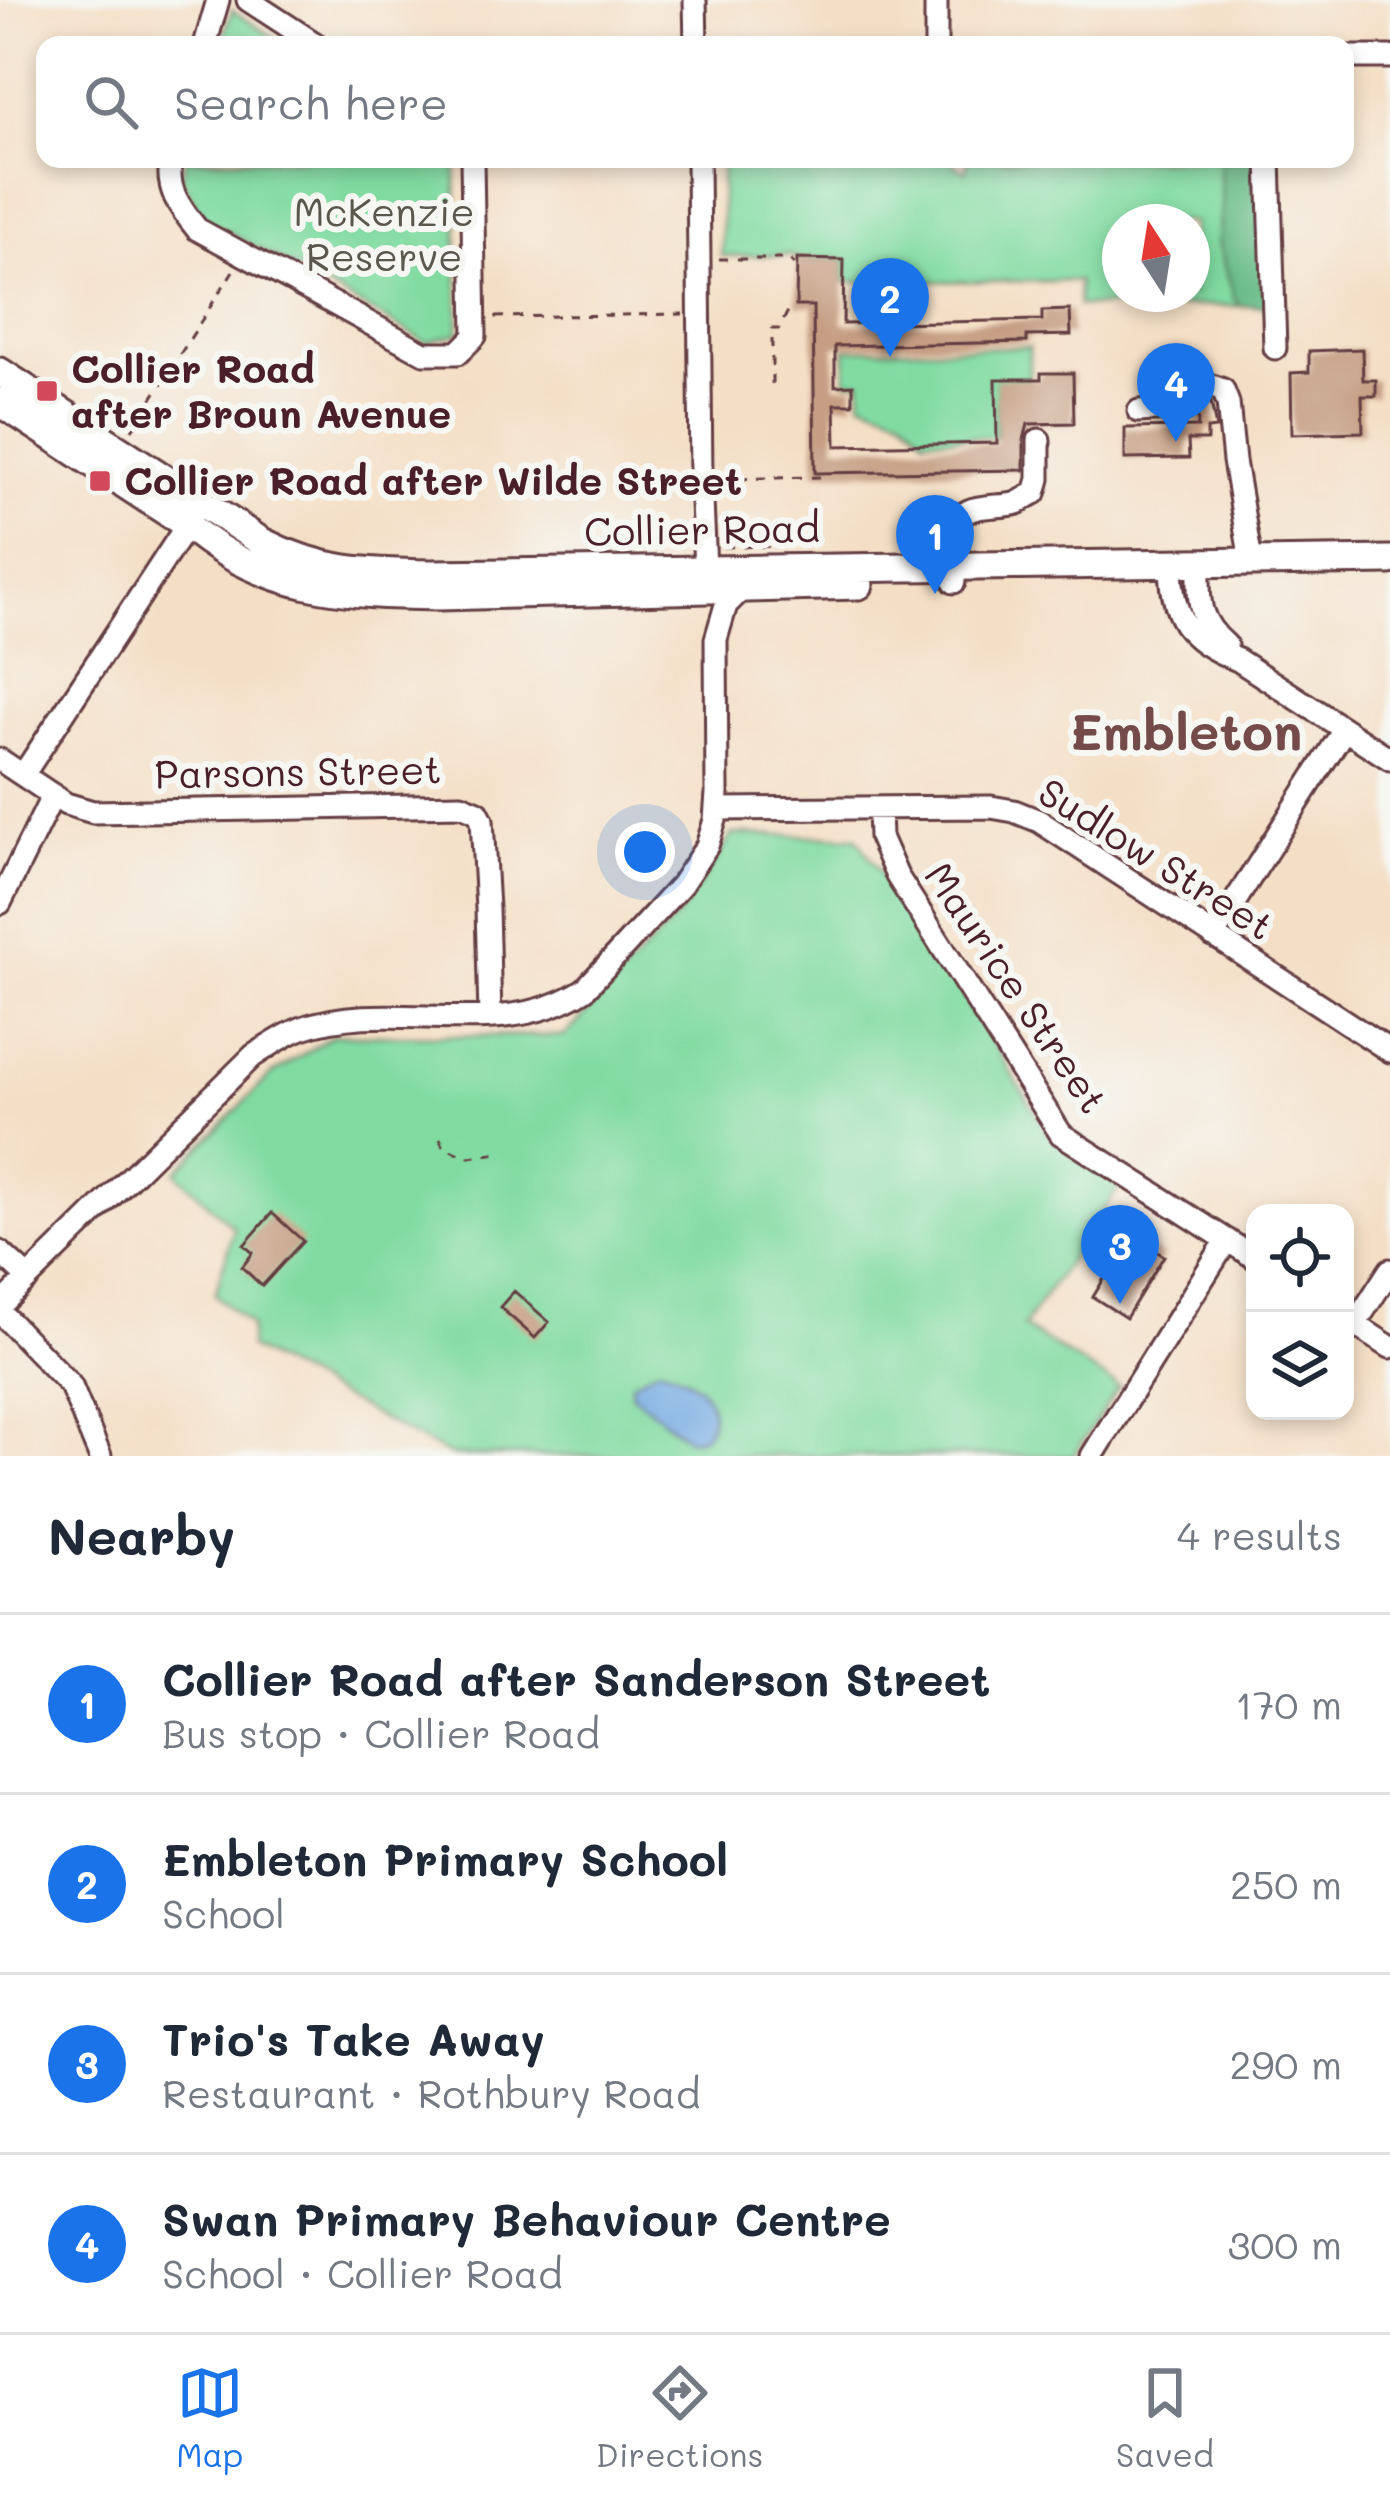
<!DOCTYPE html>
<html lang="en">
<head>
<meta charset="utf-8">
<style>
	:root { --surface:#fff; --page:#f2f2f3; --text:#1f2937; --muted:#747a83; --line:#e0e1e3; --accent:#1a73e8 }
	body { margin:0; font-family:Mali,sans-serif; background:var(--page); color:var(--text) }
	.controls { position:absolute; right:36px; bottom:36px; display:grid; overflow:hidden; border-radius:24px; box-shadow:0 6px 18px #0003 }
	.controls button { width:108px; height:108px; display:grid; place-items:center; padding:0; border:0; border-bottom:3px solid var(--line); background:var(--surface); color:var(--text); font:60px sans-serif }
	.compass { position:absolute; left:1102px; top:204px; width:108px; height:108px; border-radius:50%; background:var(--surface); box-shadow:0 6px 18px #0003; rotate:348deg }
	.you { position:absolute; left:645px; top:852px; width:42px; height:42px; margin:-30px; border:9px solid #fff; border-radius:50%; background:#1a73e8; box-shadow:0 0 0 18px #1a73e833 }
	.badge { display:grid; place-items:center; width:78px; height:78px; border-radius:50%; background:var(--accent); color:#fff; font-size:39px; font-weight:700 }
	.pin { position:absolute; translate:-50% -99px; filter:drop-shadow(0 3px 6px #0008) }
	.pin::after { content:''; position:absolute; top:63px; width:42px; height:36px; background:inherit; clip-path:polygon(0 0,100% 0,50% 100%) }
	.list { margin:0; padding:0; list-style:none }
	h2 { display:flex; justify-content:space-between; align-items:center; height:156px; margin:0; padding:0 48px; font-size:51px }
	h2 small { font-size:39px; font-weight:400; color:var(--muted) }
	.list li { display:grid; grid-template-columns:78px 1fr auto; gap:36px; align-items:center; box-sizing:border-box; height:180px; padding:0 48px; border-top:3px solid var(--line) }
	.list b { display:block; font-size:45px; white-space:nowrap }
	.list p { margin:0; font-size:39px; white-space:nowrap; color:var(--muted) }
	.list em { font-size:39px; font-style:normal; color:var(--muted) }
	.icon { flex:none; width:66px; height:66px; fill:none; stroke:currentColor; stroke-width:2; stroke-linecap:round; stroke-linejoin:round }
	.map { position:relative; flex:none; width:1390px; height:1456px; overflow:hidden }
	.search { position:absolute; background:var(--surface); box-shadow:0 6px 18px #0003; left:36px; right:36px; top:36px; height:132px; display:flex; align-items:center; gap:30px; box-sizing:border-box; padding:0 42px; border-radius:24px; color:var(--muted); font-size:45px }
	.sheet { height:876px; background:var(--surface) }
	nav { display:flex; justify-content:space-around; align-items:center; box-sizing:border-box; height:168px; border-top:3px solid var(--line); background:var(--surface); font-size:33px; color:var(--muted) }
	nav a { display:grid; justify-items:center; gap:6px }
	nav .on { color:var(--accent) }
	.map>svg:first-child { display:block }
</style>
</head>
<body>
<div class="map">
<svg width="1390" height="1456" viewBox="0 0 1390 1456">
	<rect width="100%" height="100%" fill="#f6f6f2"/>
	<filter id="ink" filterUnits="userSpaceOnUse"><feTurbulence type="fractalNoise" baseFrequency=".00833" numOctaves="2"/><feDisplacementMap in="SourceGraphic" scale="24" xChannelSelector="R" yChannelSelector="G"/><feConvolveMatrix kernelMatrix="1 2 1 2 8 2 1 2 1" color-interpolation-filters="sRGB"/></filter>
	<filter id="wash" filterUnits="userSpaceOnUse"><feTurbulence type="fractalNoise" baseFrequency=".004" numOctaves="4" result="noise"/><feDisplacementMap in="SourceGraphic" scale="48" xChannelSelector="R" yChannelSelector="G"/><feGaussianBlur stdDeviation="2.7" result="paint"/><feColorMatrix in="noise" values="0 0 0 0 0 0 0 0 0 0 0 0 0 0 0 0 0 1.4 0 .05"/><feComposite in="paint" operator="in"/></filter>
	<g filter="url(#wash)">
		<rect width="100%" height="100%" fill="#f4dfc6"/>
		<!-- green -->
		<path fill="#81dba1" stroke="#667d66" stroke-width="3" fill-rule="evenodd" d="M232,10L285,45H221Z
			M186,159H449L456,170L459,333L426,342L202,217L181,177Z
			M721,159H947L966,172L968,159H1219L1222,203L1218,240L1224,266L1239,306H1078V281L844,282V260L797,259L791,255L722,256ZM1120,222H1192V294H1120Z
			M1029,347V379L997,380L996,437L925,438L903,416L861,401V381H846V349Z
			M733,834L856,837L956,983L1050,1136L1122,1183L1023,1327L1119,1387L1073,1456H451L249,1348L250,1325L215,1295L234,1228L176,1172L271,1075L333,1035L565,1036L682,911Z"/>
		<!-- forest -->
		<path fill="#68bb87" stroke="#596d59" stroke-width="3" d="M1219,159H1269L1271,306H1239L1234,298L1218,240L1222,203Z"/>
		<!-- water -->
		<path fill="#75aae2" stroke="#606486" stroke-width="3" d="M659,1367C691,1376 727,1399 705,1435L695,1439L686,1438L631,1393L632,1383Z"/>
		<g id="blocks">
			<!-- building -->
			<path fill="#c69e83" d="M797,259L844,260L843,324L1042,320V311L1070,310L1071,335L1027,336V342L835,346V386L853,385V404H835L836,446L997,443L996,379H1041V373H1073L1074,423L1028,424L1024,440V470L815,473L813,306H796Z
				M1362,349L1363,380H1376V396H1362L1363,432L1292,434L1291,373L1309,372V351Z
				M1197,399L1211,402L1216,428L1207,429V440H1188L1189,458L1125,459V428L1198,427Z
				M272,1213L303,1241L262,1286L242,1267L253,1253L244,1245Z
				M1112,1224L1164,1256L1126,1318L1093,1297L1113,1264L1094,1252Z
				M514,1291L549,1322L535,1338L500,1307Z"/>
		</g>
	</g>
	<g filter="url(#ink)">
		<use href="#blocks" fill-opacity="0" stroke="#643c42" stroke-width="3"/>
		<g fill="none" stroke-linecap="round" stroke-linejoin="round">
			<!-- minor casing -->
			<g stroke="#643c42" stroke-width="27">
				<path id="minor" d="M248,0L317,45
					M695,0L696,45
					M205,45L218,0
					M936,45V0
					M1345,57H1390
					M172,159C164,187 180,208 197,229L424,353H458L475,336L472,159
					M698,159L701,479L705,569
					M1269,159L1275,348
					M1139,411L1169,409C1183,383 1195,378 1223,390L1228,403L1234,461L1251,561
					M1171,562C1171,616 1185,640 1238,660L1390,759
					M1199,562C1199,599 1196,619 1226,645
					M954,582C954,566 952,549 954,533C958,499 994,510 1018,503C1019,502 1034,493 1035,493L1039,479V440
					M0,760L66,804L93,812L461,805L478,812L482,820L487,909L490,1016
					M23,775L187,525L192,514
					M716,809L991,807L1014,811L1039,821L1390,1051
					M879,809L880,837L897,876L1061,1134L1255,1258
					M0,903L53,795
					M1213,936L1344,730
					M0,1252L27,1277
					M0,1306L253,1056C269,1046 284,1035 302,1028C393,996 501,1045 585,989L681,885L707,846L715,820L717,793L716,639L726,605L741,590
					M0,1312L71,1386L100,1456
					M1345,1318L1390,1347
					M1355,1324L1390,1270
					M1092,1456L1227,1240"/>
			</g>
			<!-- major casing -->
			<g stroke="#643c42" stroke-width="33">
				<path id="major" d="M0,372L262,542C320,572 368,573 432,574L1390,560
					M0,402L187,525C263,590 343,595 439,596L859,585"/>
			</g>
			<!-- path -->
			<path stroke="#643c42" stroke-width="3" stroke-dasharray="9 9" stroke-linecap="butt" d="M719,259H789L794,264
				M495,317L683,314
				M772,384V329H779L788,311L795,310
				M132,430L233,271
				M721,479L820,477
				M724,547L786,546
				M440,1138L444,1148L469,1157L499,1153"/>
			<!-- minor -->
			<use href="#minor" stroke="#fff" stroke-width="21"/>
			<!-- major -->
			<use href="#major" stroke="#fff" stroke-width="27"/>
		</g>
	</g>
	<!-- markers -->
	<g fill="#d1495b" stroke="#f6f6f2" stroke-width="4.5">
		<rect x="35" y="379" width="24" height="24" rx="6"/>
		<rect x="88" y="469" width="24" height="24" rx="6"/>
	</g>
	<g text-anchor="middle" stroke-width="12" stroke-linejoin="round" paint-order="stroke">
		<!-- park labels -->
		<g font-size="39" fill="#5a574e" stroke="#f6f6f2">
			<text x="384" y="226">McKenzie<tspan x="384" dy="45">Reserve</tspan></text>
		</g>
		<!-- poi labels -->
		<g font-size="39" font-weight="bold" fill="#4a1f2b" stroke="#f6f6f2" text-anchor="start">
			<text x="71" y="383">Collier Road<tspan x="71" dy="45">after Broun Avenue</tspan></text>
			<text x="124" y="495">Collier Road after Wilde Street</text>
		</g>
		<!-- street labels -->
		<g font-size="39" fill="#4a1f2b" stroke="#f6f6f2">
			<text transform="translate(702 530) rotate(-1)" y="14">Collier Road</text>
			<text transform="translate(298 772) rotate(-1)" y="14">Parsons Street</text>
			<text transform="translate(1156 859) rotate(32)" y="14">Sudlow Street</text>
			<text transform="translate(1016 988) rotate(56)" y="14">Maurice Street</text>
		</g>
		<!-- district labels -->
		<g font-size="51" font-weight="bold" fill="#754b4a" stroke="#f6f6f2">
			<text x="1186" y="750">Embleton</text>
		</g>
	</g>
</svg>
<div class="controls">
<button><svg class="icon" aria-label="locate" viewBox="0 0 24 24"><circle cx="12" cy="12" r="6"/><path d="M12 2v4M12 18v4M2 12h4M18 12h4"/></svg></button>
<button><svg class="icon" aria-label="layers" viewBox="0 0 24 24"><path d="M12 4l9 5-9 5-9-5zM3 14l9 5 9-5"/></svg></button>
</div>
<svg class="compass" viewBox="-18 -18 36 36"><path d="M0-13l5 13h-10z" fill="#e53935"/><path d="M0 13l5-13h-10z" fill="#747a83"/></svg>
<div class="you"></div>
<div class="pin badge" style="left:935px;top:594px">1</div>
<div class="pin badge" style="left:890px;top:357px">2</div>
<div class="pin badge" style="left:1120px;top:1304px">3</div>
<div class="pin badge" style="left:1176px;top:442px">4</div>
<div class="search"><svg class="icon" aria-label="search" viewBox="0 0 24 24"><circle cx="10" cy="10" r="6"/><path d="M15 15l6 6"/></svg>Search here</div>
</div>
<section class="sheet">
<h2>Nearby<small>4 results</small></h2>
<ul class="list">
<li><span class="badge">1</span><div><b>Collier Road after Sanderson Street</b><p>Bus stop · Collier Road</p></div><em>170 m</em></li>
<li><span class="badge">2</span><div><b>Embleton Primary School</b><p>School</p></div><em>250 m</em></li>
<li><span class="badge">3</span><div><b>Trio's Take Away</b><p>Restaurant · Rothbury Road</p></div><em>290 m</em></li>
<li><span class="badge">4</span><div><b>Swan Primary Behaviour Centre</b><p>School · Collier Road</p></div><em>300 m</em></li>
</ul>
</section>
<nav>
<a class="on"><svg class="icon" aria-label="map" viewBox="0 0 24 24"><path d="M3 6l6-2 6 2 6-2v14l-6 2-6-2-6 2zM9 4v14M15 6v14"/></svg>Map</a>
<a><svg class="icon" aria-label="directions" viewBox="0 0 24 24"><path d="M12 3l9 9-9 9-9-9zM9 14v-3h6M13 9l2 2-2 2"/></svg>Directions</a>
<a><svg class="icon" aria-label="saved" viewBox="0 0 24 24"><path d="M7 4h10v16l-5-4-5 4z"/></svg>Saved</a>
</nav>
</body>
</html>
